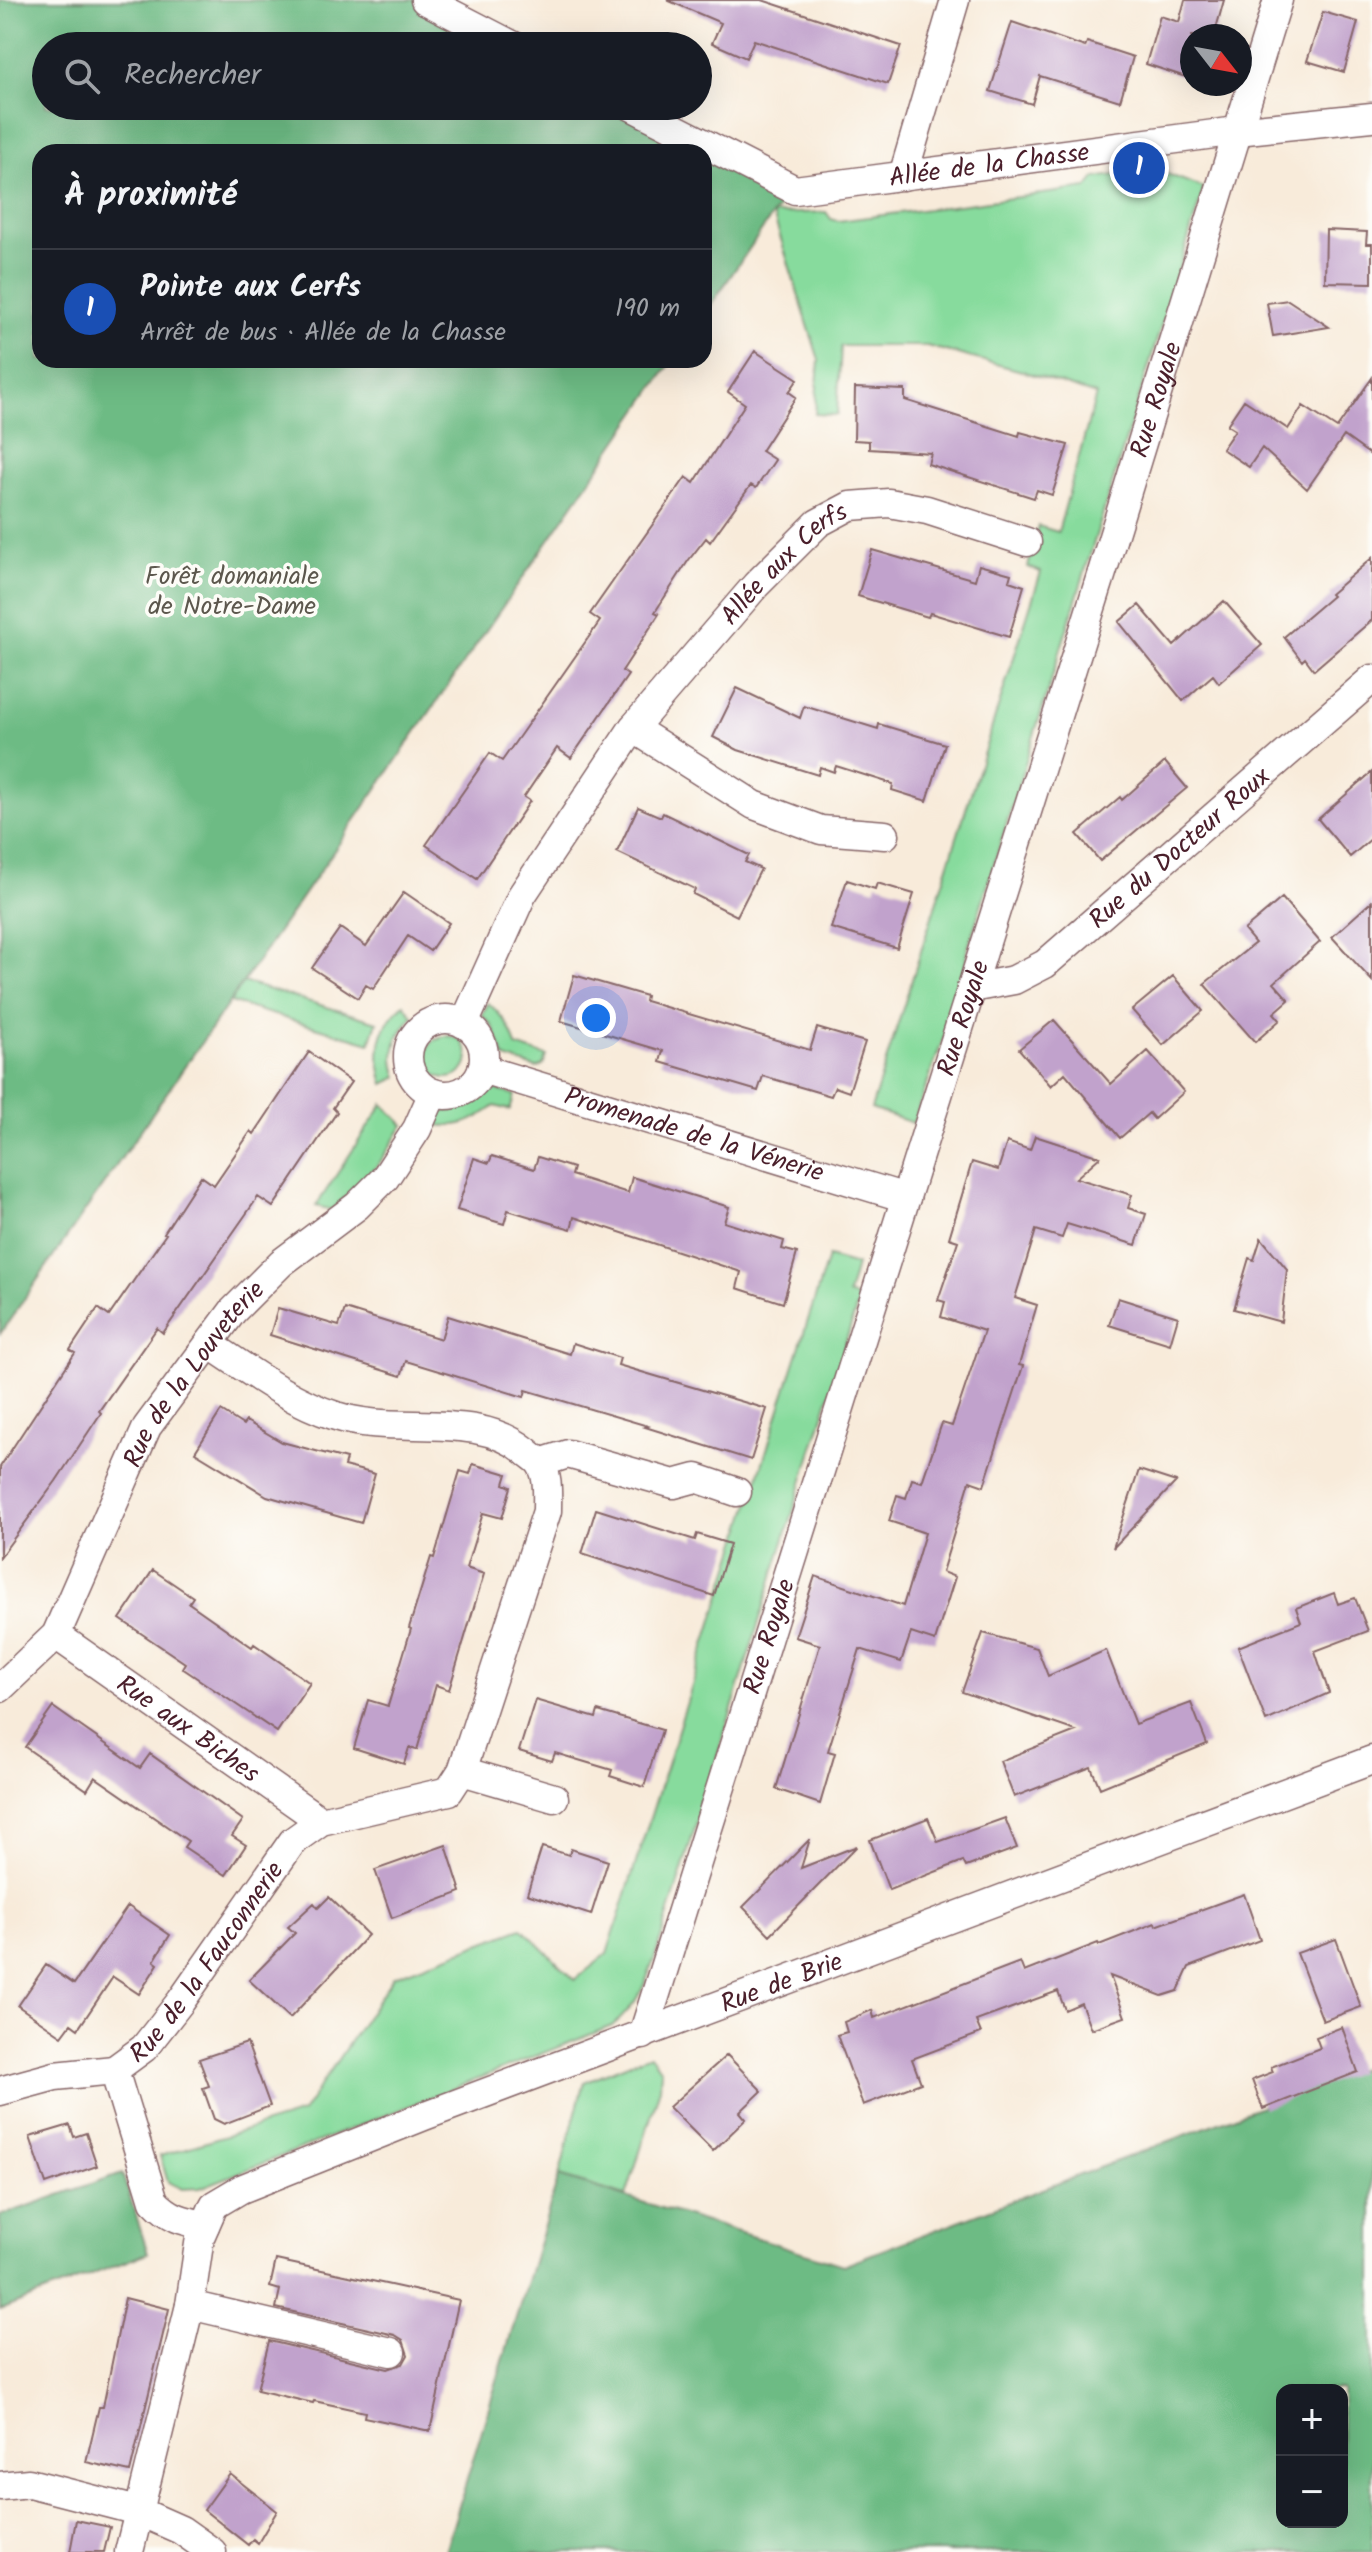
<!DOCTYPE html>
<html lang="fr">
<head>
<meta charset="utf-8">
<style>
	:root { --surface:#171b24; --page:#20242c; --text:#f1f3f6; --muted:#9ea1a6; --line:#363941; --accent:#db2777 }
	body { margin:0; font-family:Kalam,sans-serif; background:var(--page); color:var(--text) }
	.controls { position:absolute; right:24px; bottom:24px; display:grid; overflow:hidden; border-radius:16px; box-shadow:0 8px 32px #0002 }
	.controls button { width:72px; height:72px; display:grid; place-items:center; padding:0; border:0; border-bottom:2px solid var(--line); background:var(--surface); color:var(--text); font:40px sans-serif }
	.compass { position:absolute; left:1180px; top:24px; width:72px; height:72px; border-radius:50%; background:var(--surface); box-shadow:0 8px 32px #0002; rotate:121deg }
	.you { position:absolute; left:596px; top:1018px; width:28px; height:28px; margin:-20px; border:6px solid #fff; border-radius:50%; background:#1a73e8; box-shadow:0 0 0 12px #1a73e833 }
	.badge { display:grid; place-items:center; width:52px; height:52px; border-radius:50%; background:var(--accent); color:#fff; font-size:26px; font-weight:700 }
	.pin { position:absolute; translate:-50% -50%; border:4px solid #fff; box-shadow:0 2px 8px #0006 }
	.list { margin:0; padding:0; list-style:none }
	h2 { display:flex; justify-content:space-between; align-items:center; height:104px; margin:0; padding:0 32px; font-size:34px }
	h2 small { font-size:26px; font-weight:400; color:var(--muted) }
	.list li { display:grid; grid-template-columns:52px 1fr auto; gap:24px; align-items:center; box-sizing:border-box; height:120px; padding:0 32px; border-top:2px solid var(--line) }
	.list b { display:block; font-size:30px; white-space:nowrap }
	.list p { margin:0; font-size:26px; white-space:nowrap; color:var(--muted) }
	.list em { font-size:26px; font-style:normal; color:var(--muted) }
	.icon { flex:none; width:44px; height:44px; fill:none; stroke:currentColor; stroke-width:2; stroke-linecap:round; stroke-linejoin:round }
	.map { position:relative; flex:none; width:1372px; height:2552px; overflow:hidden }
	.search { position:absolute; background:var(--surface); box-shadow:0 8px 32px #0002; left:32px; top:32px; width:680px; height:88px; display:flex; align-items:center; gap:20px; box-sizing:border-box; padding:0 28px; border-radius:44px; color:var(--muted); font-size:30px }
	.panel { position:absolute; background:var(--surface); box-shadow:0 8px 32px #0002; left:32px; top:144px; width:680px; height:224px; border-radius:24px }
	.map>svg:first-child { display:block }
</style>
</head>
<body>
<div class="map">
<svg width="1372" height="2552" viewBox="0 0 1372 2552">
	<rect width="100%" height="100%" fill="#fdfcf7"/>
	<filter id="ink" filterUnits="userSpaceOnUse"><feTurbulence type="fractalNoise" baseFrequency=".0125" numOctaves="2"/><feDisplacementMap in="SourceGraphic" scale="16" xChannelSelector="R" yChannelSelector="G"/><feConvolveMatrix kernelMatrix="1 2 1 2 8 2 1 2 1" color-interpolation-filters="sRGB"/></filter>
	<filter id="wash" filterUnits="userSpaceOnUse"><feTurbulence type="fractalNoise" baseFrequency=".006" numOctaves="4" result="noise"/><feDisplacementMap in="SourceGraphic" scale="32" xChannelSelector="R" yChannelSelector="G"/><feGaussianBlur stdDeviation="1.8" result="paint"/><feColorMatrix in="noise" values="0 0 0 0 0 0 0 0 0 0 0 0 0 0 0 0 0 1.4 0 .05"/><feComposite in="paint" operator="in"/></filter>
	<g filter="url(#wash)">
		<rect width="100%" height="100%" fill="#f8ebda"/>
		<!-- green -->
		<path fill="#87db9d" stroke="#687d64" stroke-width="2" d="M1154,169L1204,188L967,951L963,984L913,1123L871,1109L1041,572L1028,567L1038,526L1058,532L1096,395L1022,371L927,346H841L837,415L815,414L819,360L773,214L826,212L831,219L838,221L1087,188L1095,178Z
			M243,982L377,1022L370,1043L230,1002Z
			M488,1003C503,1015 511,1028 516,1046L547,1056L543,1065L537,1068L505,1058C497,1042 498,1027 482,1016Z
			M404,1004L413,1016C396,1034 389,1053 398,1077L384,1084C374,1053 378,1026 404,1004Z
			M426 1057a21 21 0 1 1 42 0a21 21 0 1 1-42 0Z
			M493,1089L515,1095L510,1110L495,1106C475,1121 460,1128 434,1125L440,1111C464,1113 475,1101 493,1089Z
			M383,1104L404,1125L378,1165L332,1210L316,1206Z
			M828,1257L856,1265L848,1295L859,1299L657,1951C647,1980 638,2006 612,2026L200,2188L182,2189L168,2182L160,2156L302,2113L394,1976L522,1928L575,1980L607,1954Z
			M650,2055L661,2070L660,2088L626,2196L559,2176L584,2082Z"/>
		<!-- forest -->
		<path fill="#6dbb84" stroke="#5c6d58" stroke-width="2" fill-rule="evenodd" d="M0,0H425L514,46H46V106H631L795,190L773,214L704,315V152H40V360H673L0,1334Z
			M1372,2064V2552H445L559,2176L843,2265ZM1282,2390H1342V2522H1282Z
			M122,2173L148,2253L0,2310V2216Z"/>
		<g id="blocks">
			<!-- building -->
			<path fill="#c1a2cc" d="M667,0H762L901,46L888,84L754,40L746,58L712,43L721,23Z
				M1185,0H1224L1214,36H1192V79L1146,64L1160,16L1179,22Z
				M1323,12L1358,22L1344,72L1307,61Z
				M1012,22L1085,47L1087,42L1133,57L1120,101L1040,76L1032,104L990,91Z
				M1326,230L1367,232L1366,244H1372V283L1325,282Z
				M1288,300L1329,327L1273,336L1267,303Z
				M755,351L798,379L789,392L796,397L761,451L775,460L756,488L751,485L710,542L706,538L688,561L655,612L659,614L622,671L628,675L571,758L557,748L524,797L530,801L477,879L426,845L490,753L502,761L600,621L590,614L686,477L694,483L745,404L728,392Z
				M1372,378V456L1344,436L1307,489L1262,448L1249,467L1222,449L1235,430L1227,425L1244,400L1288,429L1303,406L1337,428Z
				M855,388L905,390V400L1019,436L1020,432L1068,445L1052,495L1037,490L1034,498L928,464L931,453L869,449V441L854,440Z
				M872,550L975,580L979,565L1011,574L1009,581L1024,586L1009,637L930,613L928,617L858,596Z
				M1372,558V620L1314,670L1305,658L1302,661L1284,637L1332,596L1330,594Z
				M1224,601L1262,645L1219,683L1213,675L1183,701L1119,622L1139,605L1174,646Z
				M737,688L800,718L804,706L878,729L879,724L945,744L927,801L892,790L893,784L836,766L834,772L820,767L818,775L738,750L713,737Z
				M1165,762L1187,788L1100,861L1077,834L1120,797L1122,800Z
				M1372,772V838L1350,857L1318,819Z
				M638,807L661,817L663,813L749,855L745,862L761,869L737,916L693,894L695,889L617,852Z
				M847,880L875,889L877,883L914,894L897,948L831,928Z
				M404,892L449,923L430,951L408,936L373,989L366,985L358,998L312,968L340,928L366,946Z
				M1282,898L1320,942L1274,983L1289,1000L1274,1013L1280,1020L1255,1042L1204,984L1255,943L1244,930Z
				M1372,901V981L1332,937Z
				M574,975L646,996L645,1001L810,1050L817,1028L865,1042L849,1092L835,1087L831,1096L763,1076L758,1091L660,1062L663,1051L561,1021Z
				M1173,976L1203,1011L1163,1045L1132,1010Z
				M1054,1020L1111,1084L1148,1051L1184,1092L1154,1119L1149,1113L1120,1138L1065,1073L1051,1086L1019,1049Z
				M309,1052L351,1082L333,1108L337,1112L273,1207L258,1197L163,1333L157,1328L99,1411L101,1413L56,1481L0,1557V1467L75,1353L70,1350L98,1308L109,1316L166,1234L164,1233L201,1176L214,1185L251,1131L254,1134Z
				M1035,1136L1100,1157L1076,1178L1132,1195L1128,1208L1146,1214L1136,1245L1067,1224L1062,1238L1036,1230L1015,1298L1037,1305L1019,1365L1023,1366L984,1486L970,1481L942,1572L955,1577L935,1641L911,1633L901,1662L860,1649L828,1751L835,1753L820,1804L776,1789L820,1645L795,1637L815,1576L903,1606L925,1533L889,1521L897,1495L906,1498L912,1479L922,1482L942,1423L952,1426L984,1331L941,1317L945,1302L938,1300L958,1241L949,1238L972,1162L998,1170L1007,1142L1030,1150Z
				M492,1156L534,1169L538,1157L573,1168L571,1175L628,1193L632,1177L729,1207L724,1222L784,1241L782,1249L797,1253L783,1303L737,1288L741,1272L574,1217L571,1229L508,1210L504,1224L457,1210L474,1158L489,1163Z
				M1261,1238L1287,1269L1281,1322L1234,1309L1249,1258L1254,1260Z
				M1118,1298L1178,1317L1170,1344L1109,1325Z
				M278,1308L339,1326L345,1309L441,1339L448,1316L570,1354L573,1343L620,1358L618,1365L767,1409L751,1460L645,1427L648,1426L526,1390L524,1397L406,1361L401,1376L270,1335Z
				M221,1411L243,1425L246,1421L282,1442L346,1459L344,1466L375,1474L361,1523L267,1496L195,1452Z
				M473,1464L507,1474L504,1484L511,1487L502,1518L483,1513L466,1568L484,1574L449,1690L436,1685L417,1750L409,1748L404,1764L354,1748L368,1700L388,1706L411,1629L409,1628L431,1557L434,1558L460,1471L470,1474Z
				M1139,1470L1176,1482L1113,1548Z
				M596,1509L695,1540L697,1534L730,1544L714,1596L582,1554Z
				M153,1570L193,1597L189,1603L252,1647L254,1644L310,1683L277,1732L182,1668L185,1663L120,1619Z
				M1334,1593L1338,1604L1355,1598L1368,1631L1315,1651L1329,1693L1266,1721L1238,1647L1301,1622L1296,1608Z
				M983,1633L1037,1648L1048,1676L1106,1650L1135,1724L1191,1703L1207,1744L1100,1788L1091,1767L1014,1797L1000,1761L1076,1731L962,1692Z
				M535,1700L596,1718L598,1711L662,1730L644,1787L610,1776L612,1770L555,1753L552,1761L519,1751Z
				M53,1707L140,1768L150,1754L243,1820L232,1836L246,1845L226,1875L184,1847L188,1841L95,1777L87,1790L25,1747Z
				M928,1818L938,1842L1005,1818L1017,1848L966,1867L963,1861L889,1890L870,1840Z
				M810,1839L801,1868L857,1846L770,1935L743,1907Z
				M446,1845L461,1892L392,1918L375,1870Z
				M542,1847L569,1855L571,1849L608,1861L591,1915L527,1894Z
				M1244,1894L1260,1940L1189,1967L1178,1991L1162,1996L1110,1976L1125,2017L1091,2029L1081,2003L1065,2010L1058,1991L976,2021L981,2033L912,2059L921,2083L863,2105L837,2035L847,2032L844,2022L872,2010L874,2018L1020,1962L1024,1972L1098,1943L1099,1945L1155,1923L1156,1926Z
				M329,1897L368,1935L290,2018L249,1980L295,1933L288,1927L314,1903L318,1908Z
				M128,1906L170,1935L154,1961L158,1964L139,1994L113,1977L78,2029L71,2024L62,2036L18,2006L46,1965L74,1984Z
				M1336,1939L1361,2007L1323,2021L1297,1953Z
				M1342,2027L1358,2072L1263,2109L1252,2080L1273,2072L1271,2067L1320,2048L1316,2037Z
				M247,2043L270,2106L224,2124L214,2119L203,2088L209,2086L199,2059Z
				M727,2055L762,2091L740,2112L746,2119L713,2151L669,2107Z
				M70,2125L74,2137L86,2133L97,2166L46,2184L30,2137Z
				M276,2260L459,2300L430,2431L364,2417L365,2412L314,2401L313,2403L257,2390L269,2341L388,2369L403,2364L408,2355L403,2340L395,2335L276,2308L280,2290L270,2287Z
				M125,2298L169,2309L130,2472L86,2462L99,2407H103Z
				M230,2474L277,2511L258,2543L253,2539L248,2545L204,2510Z
				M76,2520L110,2527L104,2552H70Z"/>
		</g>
	</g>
	<g filter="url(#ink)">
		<use href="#blocks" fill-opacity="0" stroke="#876668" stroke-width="2"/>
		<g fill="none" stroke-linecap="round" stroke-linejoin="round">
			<!-- minor casing -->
			<g stroke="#876668" stroke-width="31">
				<g id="minor">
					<path d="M425,0L514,46"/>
					<path id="s1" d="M631,106L795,190L1237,131L1372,117"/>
					<path d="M903,176L955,0"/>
					<path d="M633,728L754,805L821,830L885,835"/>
					<path id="s2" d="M971,988L1014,980L1045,964L1372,679"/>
					<circle cx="446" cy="1057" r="38"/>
					<path id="s3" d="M464,1024L522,895L633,728L756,585L818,523L850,506L889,503L927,510L1027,542"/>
					<path id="s4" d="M482,1069L906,1198"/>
					<path d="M540,1463L568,1454L674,1484L696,1478L737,1492"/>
					<path id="s5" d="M56,1635L321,1821"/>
					<path id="s6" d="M0,1688L56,1635L147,1427L233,1311L281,1263L357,1206L385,1178L417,1129L433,1093"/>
					<path d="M462,1771L554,1798"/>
					<path id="s7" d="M643,2035L1105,563L1278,0"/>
					<path d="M0,2091L55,2076L114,2070"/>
					<path id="s8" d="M205,2225C183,2221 170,2218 154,2201L114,2070L144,2048L181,2001L293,1841L321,1821L449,1791L462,1771L547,1511C547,1496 549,1476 540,1463C537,1459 530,1455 526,1451C474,1409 396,1436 336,1416C289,1401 250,1371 209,1344"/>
					<path d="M190,2305L391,2352"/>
					<path d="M0,2486L29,2483L138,2511L181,2530L212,2552"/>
					<path id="s9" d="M129,2552L190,2305L200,2237L214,2205L241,2189L424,2116L1372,1760"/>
				</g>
			</g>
			<!-- minor -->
			<use href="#minor" stroke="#fff" stroke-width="28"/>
		</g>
	</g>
	<g text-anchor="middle" stroke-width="7" stroke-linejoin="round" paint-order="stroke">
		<!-- street labels -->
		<g font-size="26" fill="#4a1f2b" stroke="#fdfcf7">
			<text dy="9" stroke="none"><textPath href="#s1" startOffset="380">Allée de la Chasse</textPath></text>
			<text dy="9" stroke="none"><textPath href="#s7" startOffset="1714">Rue Royale</textPath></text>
			<text dy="9" stroke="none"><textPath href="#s3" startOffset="566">Allée aux Cerfs</textPath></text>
			<text dy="9" stroke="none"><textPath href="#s2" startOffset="256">Rue du Docteur Roux</textPath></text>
			<text dy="9" stroke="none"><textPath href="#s7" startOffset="1066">Rue Royale</textPath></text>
			<text dy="9" stroke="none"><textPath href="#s4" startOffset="222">Promenade de la Vénerie</textPath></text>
			<text dy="9" stroke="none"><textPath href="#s6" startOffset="374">Rue de la Louveterie</textPath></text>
			<text dy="9" stroke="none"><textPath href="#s7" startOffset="418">Rue Royale</textPath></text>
			<text dy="9" stroke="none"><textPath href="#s5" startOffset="162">Rue aux Biches</textPath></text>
			<text dy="9" stroke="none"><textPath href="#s8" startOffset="338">Rue de la Fauconnerie</textPath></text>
			<text dy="9" stroke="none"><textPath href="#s9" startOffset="968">Rue de Brie</textPath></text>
		</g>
		<!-- park labels -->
		<g font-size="26" fill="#5c574d" stroke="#fdfcf7">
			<text x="232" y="584">Forêt domaniale<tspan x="232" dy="30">de Notre-Dame</tspan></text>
		</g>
	</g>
</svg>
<div class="controls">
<button>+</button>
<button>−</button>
</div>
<svg class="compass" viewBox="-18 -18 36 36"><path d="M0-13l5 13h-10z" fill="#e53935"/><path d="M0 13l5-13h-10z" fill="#9ea1a6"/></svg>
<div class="you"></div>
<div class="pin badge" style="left:1139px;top:168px;background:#1a4fb4">1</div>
<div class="search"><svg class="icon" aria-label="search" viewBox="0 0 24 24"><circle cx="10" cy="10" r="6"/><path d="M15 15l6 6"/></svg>Rechercher</div>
<section class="panel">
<h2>À proximité<small></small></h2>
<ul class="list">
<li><span class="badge" style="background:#1a4fb4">1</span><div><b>Pointe aux Cerfs</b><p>Arrêt de bus · Allée de la Chasse</p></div><em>190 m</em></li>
</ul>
</section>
</div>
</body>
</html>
